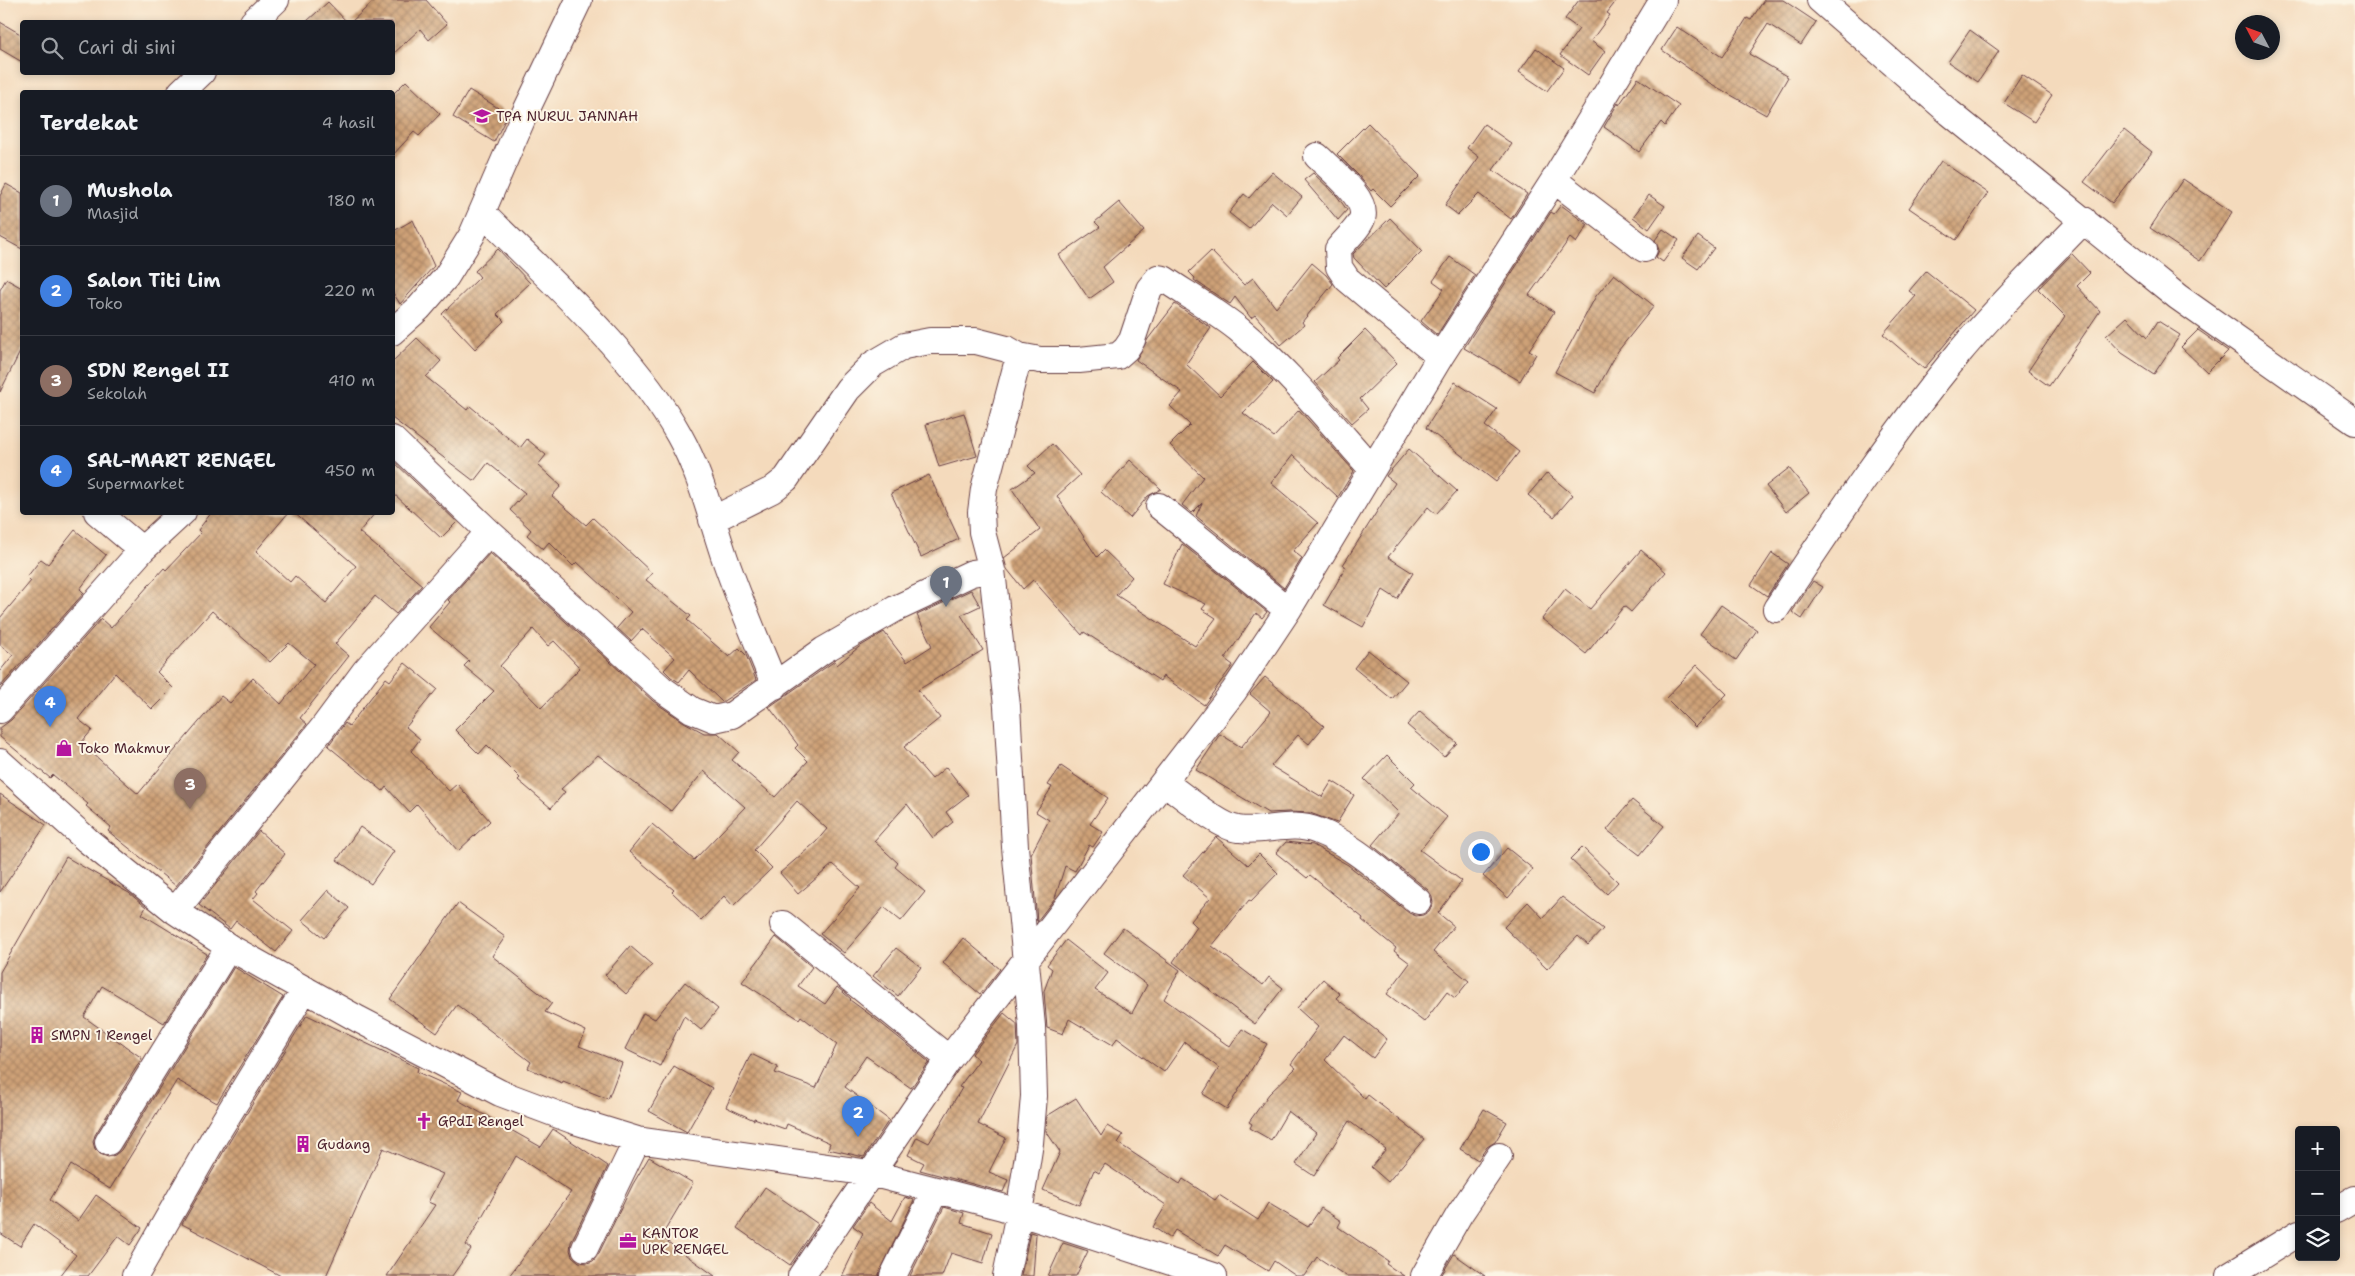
<!DOCTYPE html>
<html lang="id">
<head>
<meta charset="utf-8">
<style>
	:root { --surface:#171b24; --page:#242831; --text:#f1f3f6; --muted:#9ea1a6; --line:#363941; --accent:#db2777 }
	body { margin:0; font-family:"Shantell Sans",sans-serif; background:var(--page); color:var(--text) }
	.controls { position:absolute; right:15px; bottom:15px; display:grid; overflow:hidden; border-radius:5px; box-shadow:0 2px 8px #0003 }
	.controls button { width:45px; height:45px; display:grid; place-items:center; padding:0; border:0; border-bottom:1px solid var(--line); background:var(--surface); color:var(--text); font:25px sans-serif }
	.compass { position:absolute; left:2235px; top:15px; width:45px; height:45px; border-radius:50%; background:var(--surface); box-shadow:0 2px 8px #0003; rotate:311deg }
	.you { position:absolute; left:1480px; top:851px; width:18px; height:18px; margin:-12px; border:4px solid #fff; border-radius:50%; background:#1a73e8; box-shadow:0 0 0 8px #1a73e833 }
	.badge { display:grid; place-items:center; width:32px; height:32px; border-radius:50%; background:var(--accent); color:#fff; font-size:16px; font-weight:700 }
	.pin { position:absolute; translate:-50% -41px; filter:drop-shadow(0 1px 2px #0008) }
	.pin::after { content:''; position:absolute; top:26px; width:18px; height:15px; background:inherit; clip-path:polygon(0 0,100% 0,50% 100%) }
	.list { margin:0; padding:0; list-style:none }
	h2 { display:flex; justify-content:space-between; align-items:center; height:65px; margin:0; padding:0 20px; font-size:21px }
	h2 small { font-size:16px; font-weight:400; color:var(--muted) }
	.list li { display:grid; grid-template-columns:32px 1fr auto; gap:15px; align-items:center; box-sizing:border-box; height:90px; padding:0 20px; border-top:1px solid var(--line) }
	.list b { display:block; font-size:19px; white-space:nowrap }
	.list p { margin:0; font-size:16px; white-space:nowrap; color:var(--muted) }
	.list em { font-size:16px; font-style:normal; color:var(--muted) }
	.icon { flex:none; width:28px; height:28px; fill:none; stroke:currentColor; stroke-width:2; stroke-linecap:round; stroke-linejoin:round }
	.map { position:relative; flex:none; width:2355px; height:1276px; overflow:hidden }
	.search { position:absolute; background:var(--surface); box-shadow:0 2px 8px #0003; left:20px; top:20px; width:375px; height:55px; display:flex; align-items:center; gap:12px; box-sizing:border-box; padding:0 18px; border-radius:5px; color:var(--muted); font-size:19px }
	.panel { position:absolute; background:var(--surface); box-shadow:0 2px 8px #0003; left:20px; top:90px; width:375px; height:425px; border-radius:5px }
	.map>svg:first-child { display:block }
</style>
</head>
<body>
<div class="map">
<svg width="2355" height="1276" viewBox="0 0 2355 1276">
	<defs>
		<pattern id="building-cross-hatch" width="8" height="8" patternUnits="userSpaceOnUse" patternTransform="scale(1.25)"><rect width="8" height="8" fill="#cea177"/><path d="M0 0l8 8M0 8l8-8" fill="none" stroke="#a98362"/></pattern>
	</defs>
	<rect width="100%" height="100%" fill="#fcf5e5"/>
	<filter id="ink" filterUnits="userSpaceOnUse"><feTurbulence type="fractalNoise" baseFrequency=".02" numOctaves="2"/><feDisplacementMap in="SourceGraphic" scale="10" xChannelSelector="R" yChannelSelector="G"/><feConvolveMatrix kernelMatrix="1 2 1 2 8 2 1 2 1" color-interpolation-filters="sRGB"/></filter>
	<filter id="wash" filterUnits="userSpaceOnUse"><feTurbulence type="fractalNoise" baseFrequency=".0096" numOctaves="4" result="noise"/><feDisplacementMap in="SourceGraphic" scale="20" xChannelSelector="R" yChannelSelector="G"/><feGaussianBlur stdDeviation="1.12" result="paint"/><feColorMatrix in="noise" values="0 0 0 0 0 0 0 0 0 0 0 0 0 0 0 0 0 1.4 0 .05"/><feComposite in="paint" operator="in"/></filter>
	<g filter="url(#wash)">
		<rect width="100%" height="100%" fill="#f4dabc"/>
		<g id="blocks">
			<!-- building -->
			<path fill="url(#building-cross-hatch)" fill-rule="evenodd" d="M375,0H426L447,24L429,40L420,29L392,55V22H351Z
				M1579,0H1617L1607,13L1610,15L1591,41L1605,51L1588,75L1560,55L1579,29L1565,19Z
				M1764,0H1783L1816,22L1801,45L1768,24L1749,54L1788,77L1766,115L1708,82L1662,50L1677,27L1722,57L1747,18L1751,20Z
				M328,2L347,22H306Z
				M0,22L22,35V62L0,49Z
				M1970,30L1999,51L1978,82L1948,62Z
				M1536,48L1564,68L1547,91L1519,72Z
				M2022,75L2052,95L2034,122L2004,103Z
				M1638,78L1679,106L1665,126L1661,122L1639,152L1604,127L1618,103L1619,105Z
				M406,81L440,114L419,136L414,132L392,156V95Z
				M469,90L508,114L494,142L453,117Z
				M1368,123L1420,176L1390,206L1373,189L1371,191L1359,176L1337,154Z
				M1484,124L1512,144L1493,170L1527,194L1511,219L1479,194L1458,215L1445,205L1479,157L1467,148Z
				M2124,130L2152,152L2112,203L2084,182Z
				M1941,161L1988,193L1956,240L1909,208Z
				M1272,172L1302,197L1287,215L1272,202L1249,229L1229,213L1244,194L1249,198Z
				M1313,173L1337,196L1347,210L1338,220L1304,180Z
				M2183,179L2232,212L2200,261L2150,228Z
				M6,184L22,193V249L0,237V196Z
				M1649,195L1665,206L1649,229L1633,217Z
				M1119,202L1144,231L1103,267L1113,282L1089,299L1059,255L1100,227L1095,222Z
				M1561,205L1588,225L1576,243L1570,238L1529,295L1554,312L1529,350L1536,354L1520,381L1464,348L1551,212L1554,214Z
				M1390,218L1422,251L1384,289L1354,258L1353,254Z
				M413,220L434,266L400,304L392,291V232Z
				M1663,229L1679,240L1663,262L1656,257L1659,250L1655,240Z
				M1698,236L1714,248L1698,269L1682,258Z
				M498,249L530,283L497,314L504,321L475,349L442,314L480,277L475,271Z
				M1211,251L1244,285L1253,278L1276,308L1312,263L1326,275L1333,284L1302,322L1304,325L1281,345L1255,315L1251,318L1235,297L1230,304L1194,280L1195,278L1189,272Z
				M2072,254L2090,273L2077,286L2100,311L2049,386L2028,371L2065,316L2038,289Z
				M1450,257L1475,275L1437,335L1421,321L1444,289L1433,281Z
				M1926,271L1974,310L1924,369L1883,334L1916,296L1909,291Z
				M1614,274L1654,306L1618,351L1595,393L1555,372L1596,296Z
				M6,279L22,288V348L0,392V290Z
				M1175,304L1211,328L1186,364L1220,396L1253,362L1273,382L1243,413L1274,437L1299,410L1354,471L1338,497L1293,455L1271,483L1318,523L1293,551L1302,558L1284,588L1196,516L1202,503L1192,513L1182,505L1203,477L1170,445L1190,425L1170,406L1182,392L1136,360L1148,339Z
				M2127,317L2147,338L2158,321L2180,335L2154,374L2122,353L2106,336Z
				M1365,330L1397,363L1360,399L1368,409L1352,423L1315,382L1339,360L1337,358Z
				M2198,330L2228,351L2207,372L2181,347Z
				M417,338L441,361L426,377L467,410L470,406L520,448L527,439L546,455L538,465L561,486L552,496L586,525L593,518L652,573L646,580L691,616L687,620L729,657L739,648L746,655L756,680L722,702L689,670L679,682L671,677L664,670L675,658L642,629L631,641L617,628L631,612L577,562L573,566L549,542L543,549L527,535L531,530L510,510L525,493L488,463L474,481L392,418V362Z
				M1455,382L1497,409L1485,426L1519,452L1496,482L1426,428Z
				M964,413L977,456L939,467L926,424Z
				M1052,444L1080,475L1057,496L1097,557L1104,550L1132,577L1116,595L1195,646L1216,618L1202,609L1206,604L1163,584L1182,544L1267,612L1262,618L1256,613L1225,659L1233,665L1204,705L1163,676L1160,681L1084,632L1082,635L1033,580L1023,589L1007,569L1004,558L1040,530L1012,489L1035,473L1028,466Z
				M1409,449L1457,491L1436,514L1428,507L1388,557L1413,573L1397,599L1383,590L1363,627L1324,605L1346,567L1343,565L1395,483L1386,476Z
				M392,460L457,522L441,538L392,492Z
				M1130,460L1161,489L1148,496L1130,518L1101,492Z
				M1789,468L1809,493L1786,512L1766,486Z
				M1547,473L1573,495L1554,517L1528,495Z
				M929,475L959,539L921,557L891,493Z
				M212,512H289L256,551L290,582L295,576L326,603L356,566L293,512H376L359,532L422,585L396,614L375,596L335,644L349,656L300,718L307,724L176,886L108,831L111,827L86,806L88,804L53,775L50,778L0,737V728L11,720L101,619L111,628L164,568L166,570L201,533L198,530ZM212,611L270,662L289,643L314,664L281,704L253,678L230,703L221,696L138,794L81,743L92,730L78,719L115,673L152,709L173,688L157,672Z
				M75,530L106,555L80,589L84,593L0,687V671L13,655L0,645V618L31,581L27,577L41,559L48,564Z
				M1641,550L1666,572L1631,612L1624,606L1586,654L1542,619L1565,589L1590,609Z
				M490,553L653,701L684,722L704,733H718L739,752L732,760L775,797L808,761L795,748L798,745L769,707L832,663L835,661L837,665L859,647L884,632L907,662L932,646L917,615L971,590L980,606L961,615L983,650L918,690L940,718L904,747L932,779L946,767L968,795L946,812L953,822L933,838L907,804L874,841L898,863L895,867L925,892L901,921L884,907L844,953L820,934L860,888L833,864L798,894L780,873L816,842L827,829L797,801L754,850L772,868L733,906L724,896L701,920L672,892L674,890L629,852L652,824L694,860L745,807L704,771L671,811L598,755L561,789L565,792L551,808L518,780L520,778L487,745L479,754L455,730L494,691L464,666L469,661L429,627L450,602L448,600ZM533,629L548,646L554,641L580,668L541,708L500,666Z
				M1772,553L1788,564L1767,596L1751,585Z
				M1813,581L1823,587L1802,619L1792,612Z
				M1721,605L1757,630L1736,660L1700,634Z
				M1368,650L1407,681L1392,699L1354,668Z
				M405,663L437,689L406,727L420,739L411,751L449,791L457,784L490,821L458,851L417,804L409,812L386,787L383,791L328,746L345,723L349,726L386,678L390,681Z
				M1697,665L1727,694L1695,727L1666,698Z
				M1265,677L1324,726L1309,744L1298,735L1271,766L1322,797L1332,781L1354,795L1337,823L1310,813L1288,812L1268,813L1196,770L1220,734L1241,747L1271,712L1250,694Z
				M1420,711L1457,743L1444,757L1407,725Z
				M1387,755L1415,783L1411,787L1447,817L1420,850L1462,881L1438,913L1454,926L1433,952L1469,981L1455,998L1447,992L1424,1022L1387,994L1410,963L1394,951L1396,948L1362,920L1363,918L1310,875L1307,878L1276,853L1286,842L1313,845L1348,865L1409,913L1416,916L1423,915L1429,911L1433,903L1432,896L1428,890L1372,845L1399,813L1364,779Z
				M1061,766L1108,798L1090,824L1103,832L1093,847L1089,845L1075,871L1065,866L1055,898L1037,921L1031,854L1049,820L1036,812L1052,787L1048,785Z
				M0,794L46,825L0,892Z
				M1632,800L1664,826L1640,855L1607,830Z
				M360,827L394,851L371,884L337,860Z
				M259,831L285,854L256,891L258,893L253,899L293,931L276,952L236,921L230,929L199,905Z
				M1216,837L1248,865L1259,854L1278,873L1251,901L1249,900L1212,946L1263,985L1269,977L1283,988L1255,1024L1173,962L1197,927L1191,921L1210,898L1183,875Z
				M1582,847L1618,882L1607,894L1570,859Z
				M1507,848L1533,869L1508,898L1483,876Z
				M66,857L129,893L146,907L142,914L207,954L164,1023L102,986L84,1017L142,1058L95,1135L93,1142L95,1149L100,1154L108,1157L115,1155L121,1150L234,967L283,997L217,1103L177,1080L110,1189L71,1165L50,1200L78,1221L96,1195L142,1228L130,1245L118,1236L88,1276H60L76,1255L34,1224L20,1246L0,1233V972Z
				M328,890L349,908L324,938L302,920Z
				M1562,897L1603,929L1588,945L1578,936L1547,969L1504,927L1528,902L1543,918Z
				M458,903L505,937L492,956L552,1003L545,1012L586,1031L579,1046L622,1063L608,1099L563,1081L562,1083L528,1068L531,1062L457,1005L437,1033L390,999Z
				M1123,928L1180,970L1164,999L1230,1047L1242,1029L1267,1044L1227,1109L1203,1094L1219,1068L1185,1042L1164,1072L1117,1038L1113,1045L1069,1019L1063,1034L1047,1028L1044,991L1052,969L1047,965L1066,940L1108,973L1095,990L1132,1013L1147,985L1104,953Z
				M776,937L812,967L798,986L825,1004L837,987L851,999L850,1000L873,1017L929,1062L911,1088L866,1056L845,1087L889,1120L864,1157L828,1149L830,1143L787,1124L785,1129L754,1118V1120L726,1107L751,1054L778,1067L775,1073L816,1088L837,1044L801,1016L799,1019L742,982Z
				M963,938L1000,969L980,994L943,963Z
				M630,946L652,965L626,994L605,975Z
				M896,948L921,967L898,996L873,976Z
				M1323,979L1340,994L1336,998L1387,1039L1373,1058L1344,1035L1325,1060L1365,1099L1368,1095L1424,1139L1388,1182L1371,1167L1386,1149L1349,1121L1314,1176L1296,1164L1316,1133L1288,1111L1271,1140L1250,1128L1252,1124L1249,1122L1269,1094L1296,1068L1291,1064L1318,1027L1297,1008Z
				M685,982L718,1009L701,1030L684,1016L660,1066L625,1049L643,1013L655,1019Z
				M1004,1013L1017,1024L1018,1045L978,1124L1006,1138L989,1172L1008,1180L1003,1192L920,1170L924,1163L908,1155L917,1137L929,1143L962,1088L959,1087L979,1060L972,1054Z
				M307,1015L418,1068L417,1072L462,1092L458,1100L541,1147L553,1129L608,1166L571,1242L570,1250L572,1256L579,1262L587,1263L593,1261L598,1255L633,1184L649,1157L693,1183L661,1237L715,1276H509L571,1192L516,1156L466,1245L471,1249L452,1276H387L435,1205L428,1202L443,1174L383,1148L326,1276H281L182,1224L228,1144Z
				M674,1066L712,1088L687,1132L649,1111Z
				M1076,1098L1101,1136L1107,1126L1123,1135L1118,1143L1180,1184L1183,1179L1215,1200L1219,1195L1258,1220L1268,1203L1308,1227L1321,1208L1341,1221L1338,1227L1388,1261L1386,1264L1404,1276H1346L1317,1257L1304,1276H1296L1274,1261L1268,1271L1225,1245L1218,1256L1175,1230L1170,1238L1153,1227L1166,1205L1105,1164L1099,1173L1094,1170L1079,1205L1043,1190L1060,1152L1046,1131L1047,1116Z
				M1484,1109L1507,1122L1495,1142L1487,1147L1478,1160L1460,1149Z
				M765,1187L818,1224L790,1265L737,1228Z
				M905,1197L914,1200L878,1276H842L863,1233L853,1226L869,1203L892,1221Z
				M944,1207L964,1213L961,1223L992,1233L983,1263L951,1253L942,1276H910Z
				M1030,1232L1036,1234L1033,1276H1021Z
				M1063,1243L1088,1251L1076,1276H1048Z
				M1454,1254L1485,1276H1441Z"/>
		</g>
	</g>
	<g filter="url(#ink)">
		<use href="#blocks" fill-opacity="0" stroke="#643b41" stroke-width="1"/>
		<g fill="none" stroke-linecap="round" stroke-linejoin="round">
			<!-- minor casing -->
			<g stroke="#643b41" stroke-width="28">
				<path id="minor" d="M1820,0L1950,113L2178,297L2355,422
					M253,22L276,0
					M181,92L202,72
					M1317,156C1330,169 1372,201 1361,221C1356,231 1345,240 1338,249L1339,267L1347,279L1440,357
					M1554,180L1644,249
					M482,212C550,281 632,351 679,435C701,474 711,518 725,559C740,602 758,644 775,686
					M392,332L419,308L446,277L472,235L524,115L579,0
					M392,439L489,532L662,689L692,710L714,719L732,715L824,650L895,609L972,573L992,570
					M1159,506L1288,610
					M97,512L142,550
					M712,520L772,490L786,479L848,389L873,364L904,346L930,341H976L1007,349L1019,356L1040,360H1079L1118,356L1126,349L1132,340L1149,289L1158,278L1164,279C1188,295 1214,310 1237,328C1287,369 1329,421 1372,469
					M1776,609C1834,522 1892,434 1959,353C1998,306 2042,264 2084,220
					M0,710L142,550L183,512
					M0,762L87,840L175,911L229,947L358,1019L500,1093L572,1120L637,1140L870,1173L1002,1207L1214,1276
					M1164,782C1181,794 1219,827 1238,829C1266,833 1291,820 1318,831C1353,844 1388,878 1418,901
					M175,911L322,729L365,671L489,532
					M783,924L949,1059
					M108,1142L229,947
					M2336,1210L2355,1199
					M585,1248L637,1140
					M135,1276L215,1136L305,989
					M801,1276L949,1059L1234,691L1288,610L1440,357L1554,180L1663,0
					M893,1276L935,1191
					M1006,1276L1019,1213L1030,1143L1034,1096L1032,1026L1015,847L1007,706L992,570L982,532L981,512L984,489L1019,356
					M1424,1276L1459,1215L1499,1156
					M2229,1276L2299,1233"/>
			</g>
			<!-- minor -->
			<use href="#minor" stroke="#fff" stroke-width="26"/>
		</g>
	</g>
	<!-- icons -->
	<defs>
		<g id="school-bare" transform="scale(1.35)"><path d="M0-5L7-2L0 1L-7-2ZM-4 1L0 2.5L4 1V4Q0 6-4 4Z" fill="#b5179e" stroke="#fcf5e5" stroke-width="2.5" paint-order="stroke"/></g>
		<g id="shop-bare" transform="scale(1.35)"><path d="M-5-2.5h2.3a2.7 3.5 0 0 1 5.4 0H5L5.5 6h-11ZM-1.5-2.5h3a1.5 2.3 0 0 0-3 0Z" fill="#b5179e" stroke="#fcf5e5" stroke-width="2.5" paint-order="stroke"/></g>
		<g id="building-bare" transform="scale(1.35)"><path d="M-4-6H4V6H1V3H-1V6H-4ZM-2.5-4.3h1.7v1.8h-1.7ZM.8-4.3h1.7v1.8H.8ZM-2.5-1h1.7V.8h-1.7ZM.8-1h1.7V.8H.8Z" fill="#b5179e" stroke="#fcf5e5" stroke-width="2.5" paint-order="stroke"/></g>
		<g id="church-bare" transform="scale(1.35)"><path d="M-1.2-6h2.4v3.5h3.3v2.4h-3.3V6h-2.4V-.1h-3.3v-2.4h3.3Z" fill="#b5179e" stroke="#fcf5e5" stroke-width="2.5" paint-order="stroke"/></g>
		<g id="office-bare" transform="scale(1.35)"><path d="M-6-3h4V-5.5h4V-3h4V5H-6ZM-1-4.5V-3h2v-1.5ZM-6 0V1H6V0Z" fill="#b5179e" stroke="#fcf5e5" stroke-width="2.5" paint-order="stroke"/></g>
	</defs>
	<g fill-rule="evenodd">
		<use href="#school-bare" x="482" y="116"/>
		<use href="#shop-bare" x="64" y="748"/>
		<use href="#building-bare" x="37" y="1035"/>
		<use href="#church-bare" x="424" y="1121"/>
		<use href="#building-bare" x="303" y="1144"/>
		<use href="#office-bare" x="628" y="1241"/>
	</g>
	<g text-anchor="middle" stroke-width="4" stroke-linejoin="round" paint-order="stroke">
		<!-- poi labels -->
		<g font-size="14" fill="#4a1f2b" stroke="#fcf5e5" text-anchor="start">
			<text x="496" y="121">TPA NURUL JANNAH</text>
			<text x="78" y="753">Toko Makmur</text>
			<text x="51" y="1040">SMPN 1 Rengel</text>
			<text x="438" y="1126">GPdI Rengel</text>
			<text x="317" y="1149">Gudang</text>
			<text x="642" y="1238">KANTOR<tspan x="642" dy="16">UPK RENGEL</tspan></text>
		</g>
	</g>
</svg>
<div class="controls">
<button>+</button>
<button>−</button>
<button><svg class="icon" aria-label="layers" viewBox="0 0 24 24"><path d="M12 4l9 5-9 5-9-5zM3 14l9 5 9-5"/></svg></button>
</div>
<svg class="compass" viewBox="-18 -18 36 36"><path d="M0-13l5 13h-10z" fill="#e53935"/><path d="M0 13l5-13h-10z" fill="#9ea1a6"/></svg>
<div class="you"></div>
<div class="pin badge" style="left:946px;top:607px;background:#6b7280">1</div>
<div class="pin badge" style="left:858px;top:1137px;background:#3f7fe0">2</div>
<div class="pin badge" style="left:190px;top:809px;background:#8d6e63">3</div>
<div class="pin badge" style="left:50px;top:727px;background:#3f7fe0">4</div>
<div class="search"><svg class="icon" aria-label="search" viewBox="0 0 24 24"><circle cx="10" cy="10" r="6"/><path d="M15 15l6 6"/></svg>Cari di sini</div>
<section class="panel">
<h2>Terdekat<small>4 hasil</small></h2>
<ul class="list">
<li><span class="badge" style="background:#6b7280">1</span><div><b>Mushola</b><p>Masjid</p></div><em>180 m</em></li>
<li><span class="badge" style="background:#3f7fe0">2</span><div><b>Salon Titi Lim</b><p>Toko</p></div><em>220 m</em></li>
<li><span class="badge" style="background:#8d6e63">3</span><div><b>SDN Rengel II</b><p>Sekolah</p></div><em>410 m</em></li>
<li><span class="badge" style="background:#3f7fe0">4</span><div><b>SAL-MART RENGEL</b><p>Supermarket</p></div><em>450 m</em></li>
</ul>
</section>
</div>
</body>
</html>
